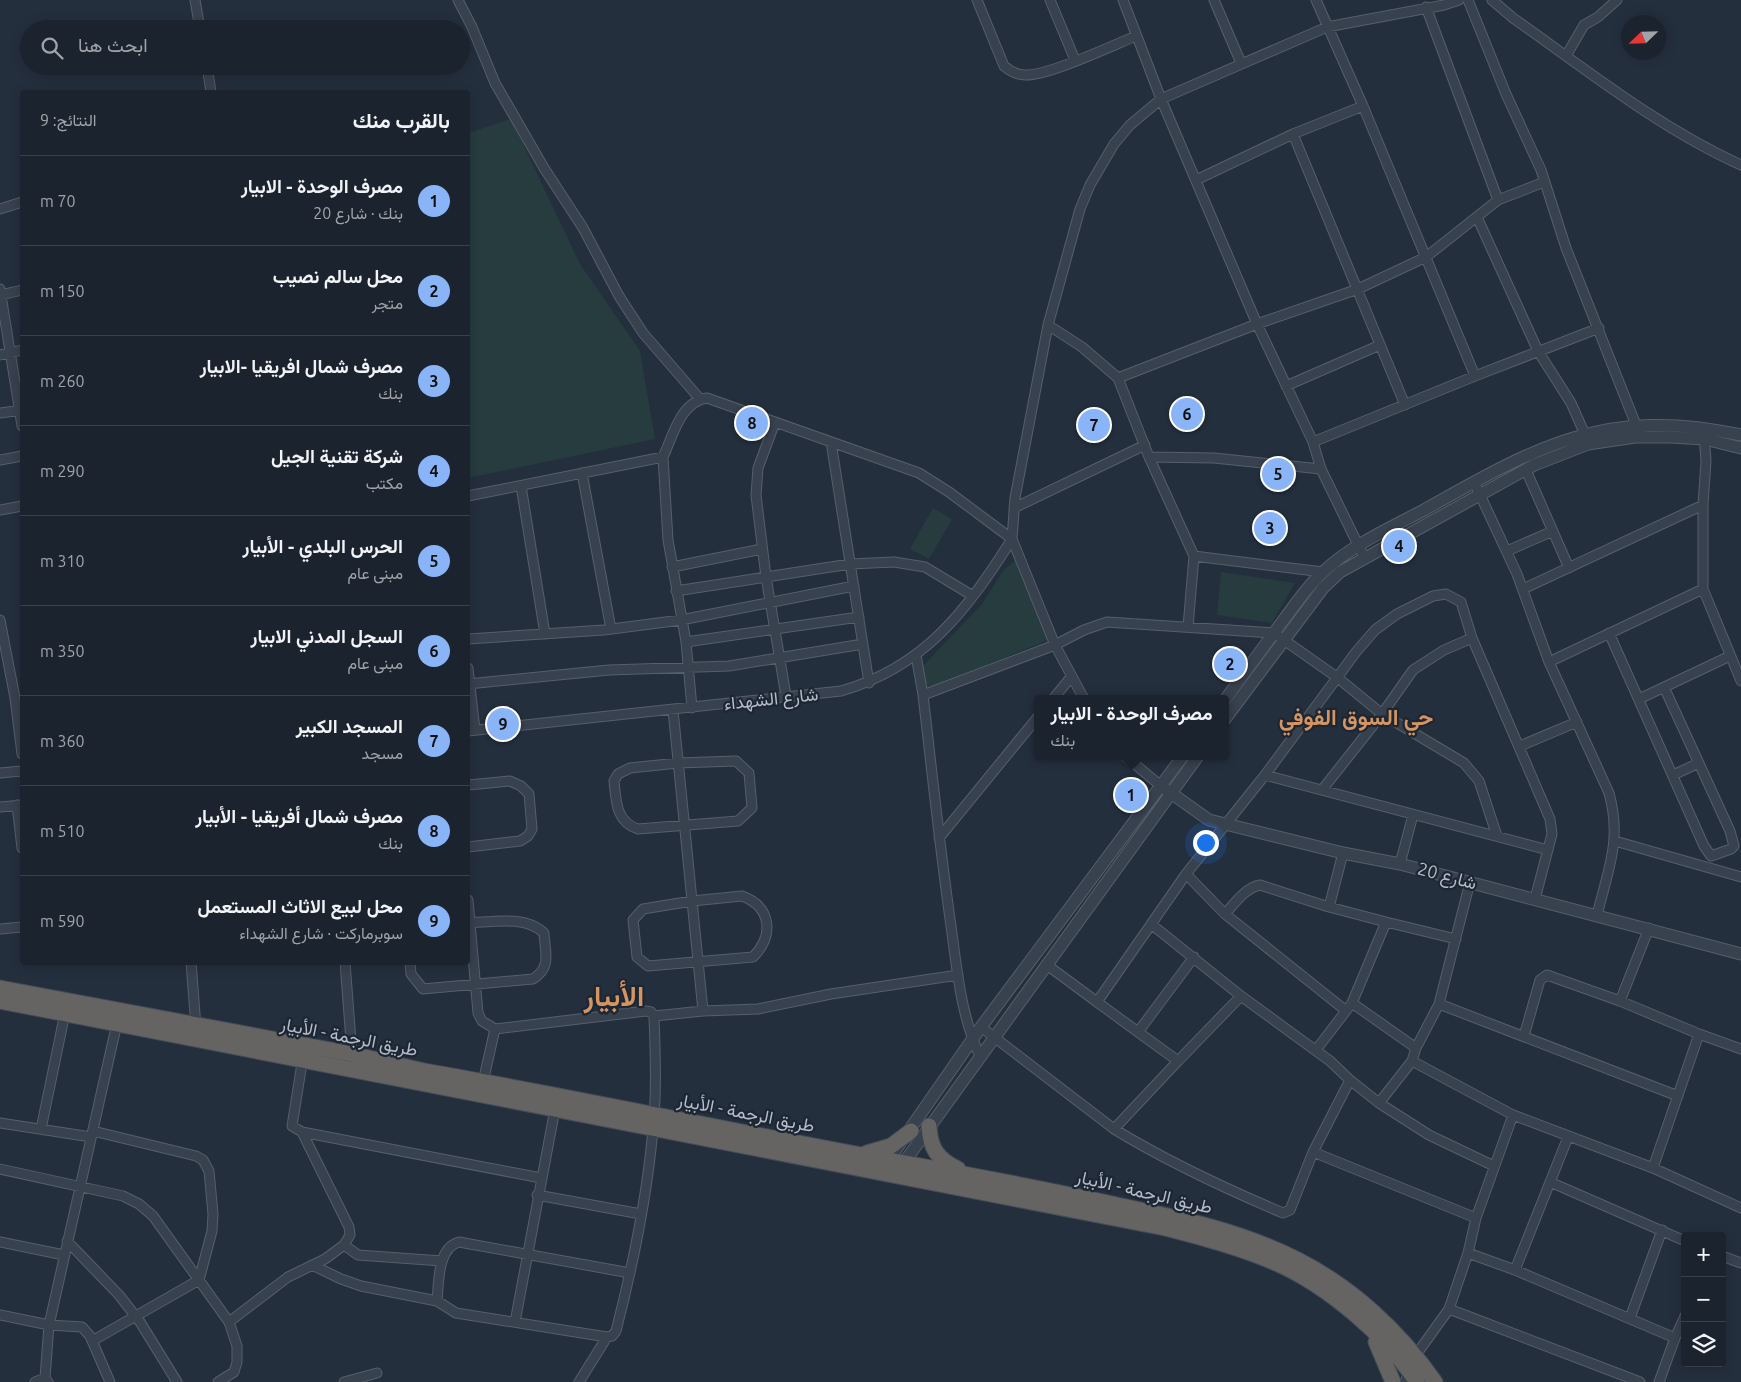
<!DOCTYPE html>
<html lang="ar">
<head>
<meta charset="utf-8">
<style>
	:root { --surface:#1b232e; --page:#282f3a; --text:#f1f3f6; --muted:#a0a4aa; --line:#39404a; --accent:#8ab4f8 }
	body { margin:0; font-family:Ubuntu,Vazirmatn,sans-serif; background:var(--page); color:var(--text); direction:rtl }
	.controls { position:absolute; right:15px; bottom:15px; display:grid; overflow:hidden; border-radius:5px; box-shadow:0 2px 12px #0003 }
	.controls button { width:45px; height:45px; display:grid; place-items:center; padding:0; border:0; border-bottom:1px solid var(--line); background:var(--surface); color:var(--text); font:25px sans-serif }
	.compass { position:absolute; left:1621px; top:15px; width:45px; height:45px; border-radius:50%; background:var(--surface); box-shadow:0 2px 12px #0003; rotate:247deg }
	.you { position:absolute; left:1205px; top:842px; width:18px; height:18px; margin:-12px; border:4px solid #fff; border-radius:50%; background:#1a73e8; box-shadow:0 0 0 8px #1a73e833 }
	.badge { display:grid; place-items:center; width:32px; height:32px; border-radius:50%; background:var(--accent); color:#111; font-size:16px; font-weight:700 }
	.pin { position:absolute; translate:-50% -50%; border:2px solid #fff; box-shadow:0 1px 5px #0006 }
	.popup { position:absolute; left:1034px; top:695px; width:195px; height:65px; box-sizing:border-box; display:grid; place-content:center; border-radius:5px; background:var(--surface); filter:drop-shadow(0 1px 4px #0005); font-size:16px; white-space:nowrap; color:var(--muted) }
	.popup b { font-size:19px; color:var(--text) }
	.popup::after { content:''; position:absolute; left:50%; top:100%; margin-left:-10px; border:10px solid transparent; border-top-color:var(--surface) }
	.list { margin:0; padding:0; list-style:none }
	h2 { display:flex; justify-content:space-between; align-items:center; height:65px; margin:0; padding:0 20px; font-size:21px }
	h2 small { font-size:16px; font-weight:400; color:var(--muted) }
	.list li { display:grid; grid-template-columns:32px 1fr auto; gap:15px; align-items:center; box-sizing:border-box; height:90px; padding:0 20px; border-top:1px solid var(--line) }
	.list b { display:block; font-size:19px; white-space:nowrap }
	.list p { margin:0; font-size:16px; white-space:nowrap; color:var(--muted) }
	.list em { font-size:16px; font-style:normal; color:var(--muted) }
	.icon { flex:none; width:28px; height:28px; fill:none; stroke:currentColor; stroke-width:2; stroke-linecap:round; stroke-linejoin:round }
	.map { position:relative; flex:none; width:1741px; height:1382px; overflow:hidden; direction:ltr }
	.search { position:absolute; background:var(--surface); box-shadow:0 2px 12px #0003; left:20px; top:20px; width:450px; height:55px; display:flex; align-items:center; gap:12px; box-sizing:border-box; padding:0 18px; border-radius:28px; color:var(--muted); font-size:19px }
	.panel { position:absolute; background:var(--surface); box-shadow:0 2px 12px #0003; left:20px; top:90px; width:450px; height:875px; border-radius:5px; direction:rtl }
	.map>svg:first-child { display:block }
</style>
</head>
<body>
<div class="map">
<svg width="1741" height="1382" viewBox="0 0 1741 1382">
	<rect width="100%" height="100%" fill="#242f3e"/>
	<!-- green -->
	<path fill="#263c3f" d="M511,119L580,264L640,351L655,439L468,478V133Z
		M933,508L952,519L929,559L910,549Z
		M1015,561L1048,640L933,687L927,686L922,667L982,604L1003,571Z
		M1221,572L1295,583L1272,623L1217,615Z"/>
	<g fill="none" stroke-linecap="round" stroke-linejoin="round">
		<!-- minor casing -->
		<g stroke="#565f6c" stroke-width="11">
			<path id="minor" d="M195,0L200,29
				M458,0L472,27L495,83L544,168L583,228L619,296L643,333L700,399
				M977,0L1004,66C1010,71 1016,75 1025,75C1048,76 1111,46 1136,36
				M1050,0L1075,60
				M1123,0L1161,99L1257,324L1313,442L1321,469L1364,557
				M1214,0L1241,63
				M1316,0L1363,106L1475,376
				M1468,0L1506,94L1541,170L1566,248L1636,425
				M1492,0L1513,18C1587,70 1659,128 1741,165
				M1426,7L1498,200
				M1566,56L1584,25L1598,17L1617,0
				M207,66L211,92
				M1293,134L1405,405
				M1196,180L1293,134L1363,106
				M0,209L22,202
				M1477,217L1538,351L1571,403L1587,439
				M0,289L22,426
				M1,295L22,290
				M1048,325L1082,347L1118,378L1149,457L1194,556L1188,627
				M0,355L22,350
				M1118,378L1257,324L1358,289L1426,257L1498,200L1544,182
				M1286,386L1380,345
				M0,413L22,410
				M775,422L758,468L756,495L766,577L786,696
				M1704,434L1706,461L1703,505V589L1741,681
				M831,442L869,683
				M1313,442L1475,376L1599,328
				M663,457L668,540L686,642L692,708
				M1149,457L1214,458L1321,469
				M0,460L22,456
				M1526,470L1569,568
				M582,473L611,629
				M1474,482L1517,574L1549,662L1609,793C1622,840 1608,870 1597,915
				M521,486L545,634
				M468,496L663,457C673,436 680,402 707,398L919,473L949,492L1012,539
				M1014,508L1145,445
				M0,510L22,506
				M1507,551L1553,531
				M1194,556L1323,572
				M672,567L762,549
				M1523,589L1703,505
				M676,591L850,564L894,562L925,567L973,596
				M0,620L15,698L22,754
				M1609,633L1704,846L1711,856L1731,849L1734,846L1730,831L1664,687
				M468,639L604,630L681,620L854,586
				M686,642L859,617
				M916,655L923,695L1055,645L1084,630L1107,622L1274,633L1338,678L1382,714L1464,763L1479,781L1497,836
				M1549,662L1703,589
				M468,668L475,730
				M468,684L609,670L729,666L863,644
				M923,695C932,772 940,849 951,926C957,969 961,1017 980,1056
				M1053,699L1071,677
				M1084,699L1055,645L1012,539L1015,498L1048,325L1080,209L1090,185L1114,144L1130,125L1161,99L1327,27L1444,5L1459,0
				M1639,699L1730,656
				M673,710L703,1011
				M468,731L841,691C925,667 967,610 1012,539
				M1520,746L1577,722
				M1125,756L1161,786
				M736,761L749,773L752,808L738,821L638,829C616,822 616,801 614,781L618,774L630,768L678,763Z
				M0,773L22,771
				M1265,775L1548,850
				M1673,775L1699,763
				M468,785L510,781L521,786L529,794L532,829L528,836L520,841L468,847
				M1322,790L1382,714L1413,670L1444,650L1472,638
				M17,805L22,848
				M0,807L22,805
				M939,838L1037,718
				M1615,841L1741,877
				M1400,864L1413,815
				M1186,874L1225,914C1235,903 1245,888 1260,885L1329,907L1386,922
				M742,896C772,907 774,936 753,957L648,966L637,957L633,920L643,909L692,901Z
				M468,900L478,1013L482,1021L495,1029L483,1082
				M1329,907L1343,853
				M1225,914L1345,1010
				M1151,924L1241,996L1330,1061L1350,1080L1379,1103L1429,1135L1494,1166
				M0,929L22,927
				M1194,957L1138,1032L1097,1002L1186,874L1265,775L1356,652L1375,630L1397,614L1433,596L1446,594L1461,602L1472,638L1550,819L1552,834L1535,899
				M191,962L196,1027
				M345,962L352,1054
				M410,962L411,974L423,989L533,979C552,967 545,953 544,933C525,915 492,922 468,923
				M1047,965L1097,1002
				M1620,1001L1649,928
				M1352,1003L1416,1048
				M1439,1004L1678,1096
				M654,1016L703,1011L758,1009L831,994L958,975
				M981,1027L1114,1129L1178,1061
				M1138,1032L1178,1061L1241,996
				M1699,1034L1741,1049
				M1524,1036L1540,980L1547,975L1620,1001L1699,1034L1653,1168
				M1316,1050L1352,1003L1386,922L1456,939
				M1350,1080L1313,1152L1476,1218
				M1379,1103L1412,1061
				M1513,1115L1653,1168L1741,1208
				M0,1123L91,1137
				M41,1129L65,1013
				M1114,1129C1168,1162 1224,1188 1283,1213L1290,1210L1313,1152
				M302,1132L541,1178
				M0,1169L123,1196L139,1204L153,1216L229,1322L237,1346V1362L234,1372L218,1382
				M1550,1182L1685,1241
				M537,1195L641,1214
				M67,1241L119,1295L140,1322L177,1382
				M0,1242L64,1255
				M344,1245L358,1255L442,1261
				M1468,1253L1515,1270L1675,1338L1685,1316
				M1722,1256L1741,1263
				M312,1265L341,1279L361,1286L437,1301L456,1313L607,1337L612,1336L616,1331C634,1261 649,1188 654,1116C657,1083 655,1049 654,1016L651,1012L646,1011L495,1029
				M1515,1270L1568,1137
				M437,1301C439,1283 437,1248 459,1242L630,1273
				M1449,1309L1640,1382
				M0,1315L49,1325L82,1327L90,1336L110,1382
				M1630,1318L1662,1230
				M229,1322L288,1277L325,1259L344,1245L350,1235L349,1227L302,1132L292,1126L303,1057
				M515,1322L555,1109
				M92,1341L199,1280L212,1231L213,1214L209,1171L203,1160L196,1156L93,1131
				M35,1382L45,1378
				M48,1382L45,1378L49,1325L117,1023
				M344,1382L377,1373
				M579,1382L607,1337
				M1405,1382L1416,1355L1449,1309L1468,1253L1476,1218L1513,1115L1412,1061L1416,1048L1439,1004L1470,882
				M1659,1382L1675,1338"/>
		</g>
		<!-- tertiary casing -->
		<g stroke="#565f6c" stroke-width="13">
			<path id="tertiary" d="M1225,700C1245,672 1265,645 1285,618C1297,602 1309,584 1324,571C1352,545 1390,528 1424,510C1537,446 1607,406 1741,435
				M1225,719L1323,588L1340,572L1534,465L1588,444L1635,437H1670L1705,439L1741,448
				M1161,786L1209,820L1343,853L1400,864L1741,954
				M885,1165L981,1027L1183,756
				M900,1168L1198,756"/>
		</g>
		<!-- trunk casing -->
		<g stroke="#434c59" stroke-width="17">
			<path id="trunk" d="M0,988L352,1054L424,1071C585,1099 744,1134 904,1163C975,1176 1046,1189 1117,1205C1179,1218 1241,1231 1298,1260C1353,1288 1400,1332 1435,1382
				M0,1001L1165,1228C1203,1238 1242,1248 1278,1264C1329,1287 1386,1336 1417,1382
				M929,1126C930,1148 937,1159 958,1169
				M867,1153L891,1146L911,1131
				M1376,1342L1393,1382"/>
		</g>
		<!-- minor -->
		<use href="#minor" stroke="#38414e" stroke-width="9"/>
		<!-- tertiary -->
		<use href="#tertiary" stroke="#38414e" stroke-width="11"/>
		<!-- trunk -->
		<use href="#trunk" stroke="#656462" stroke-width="15"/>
	</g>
	<g text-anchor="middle" stroke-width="4.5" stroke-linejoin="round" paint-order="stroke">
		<!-- street labels -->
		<g font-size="18" fill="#b4bcc9" stroke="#1d2633">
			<text transform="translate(771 699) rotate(-6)" y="6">شارع الشهداء</text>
			<text transform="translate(1447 876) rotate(15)" y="6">شارع 20</text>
			<text transform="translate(349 1037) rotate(11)" y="6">طريق الرجمة - الأبيار</text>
			<text transform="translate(746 1113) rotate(11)" y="6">طريق الرجمة - الأبيار</text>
			<text transform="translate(1144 1192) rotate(13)" y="6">طريق الرجمة - الأبيار</text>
		</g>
		<!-- district labels -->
		<g font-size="22" font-weight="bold" fill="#d59563" stroke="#1d2633">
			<text x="1356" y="725">حي السوق الفوفي</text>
		</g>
		<!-- town labels -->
		<g font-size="28" font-weight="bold" fill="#d59563" stroke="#1d2633">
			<text x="614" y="1006">الأبيار</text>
		</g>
	</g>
</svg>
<div class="controls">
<button>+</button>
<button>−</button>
<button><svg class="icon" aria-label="layers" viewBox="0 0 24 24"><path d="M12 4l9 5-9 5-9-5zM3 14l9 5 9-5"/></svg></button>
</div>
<svg class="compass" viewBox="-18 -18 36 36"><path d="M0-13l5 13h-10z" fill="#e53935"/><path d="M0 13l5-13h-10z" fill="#a0a4aa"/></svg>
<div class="you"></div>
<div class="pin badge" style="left:1131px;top:795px">1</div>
<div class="popup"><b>مصرف الوحدة - الابيار</b>بنك</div>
<div class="pin badge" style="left:1230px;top:664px">2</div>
<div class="pin badge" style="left:1270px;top:528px">3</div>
<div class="pin badge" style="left:1399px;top:546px">4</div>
<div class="pin badge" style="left:1278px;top:474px">5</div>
<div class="pin badge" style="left:1187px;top:414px">6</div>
<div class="pin badge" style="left:1094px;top:425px">7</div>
<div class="pin badge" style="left:752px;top:423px">8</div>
<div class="pin badge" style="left:503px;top:724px">9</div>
<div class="search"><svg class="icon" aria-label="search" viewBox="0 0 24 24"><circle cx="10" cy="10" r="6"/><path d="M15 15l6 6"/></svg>ابحث هنا</div>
<section class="panel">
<h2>بالقرب منك<small>النتائج: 9</small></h2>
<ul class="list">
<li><span class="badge">1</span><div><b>مصرف الوحدة - الابيار</b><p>بنك · شارع 20</p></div><em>70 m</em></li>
<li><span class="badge">2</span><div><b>محل سالم نصيب</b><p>متجر</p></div><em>150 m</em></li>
<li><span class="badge">3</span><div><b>مصرف شمال افريقيا -الابيار</b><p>بنك</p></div><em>260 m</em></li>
<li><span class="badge">4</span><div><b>شركة تقنية الجيل</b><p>مكتب</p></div><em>290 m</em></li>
<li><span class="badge">5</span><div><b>الحرس البلدي - الأبيار</b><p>مبنى عام</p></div><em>310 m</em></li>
<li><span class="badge">6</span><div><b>السجل المدني الابيار</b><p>مبنى عام</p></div><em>350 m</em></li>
<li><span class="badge">7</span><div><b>المسجد الكبير</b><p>مسجد</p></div><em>360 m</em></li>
<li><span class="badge">8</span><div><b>مصرف شمال أفريقيا - الأبيار</b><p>بنك</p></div><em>510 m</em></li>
<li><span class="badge">9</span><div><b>محل لبيع الاثاث المستعمل</b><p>سوبرماركت · شارع الشهداء</p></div><em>590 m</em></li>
</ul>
</section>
</div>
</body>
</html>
